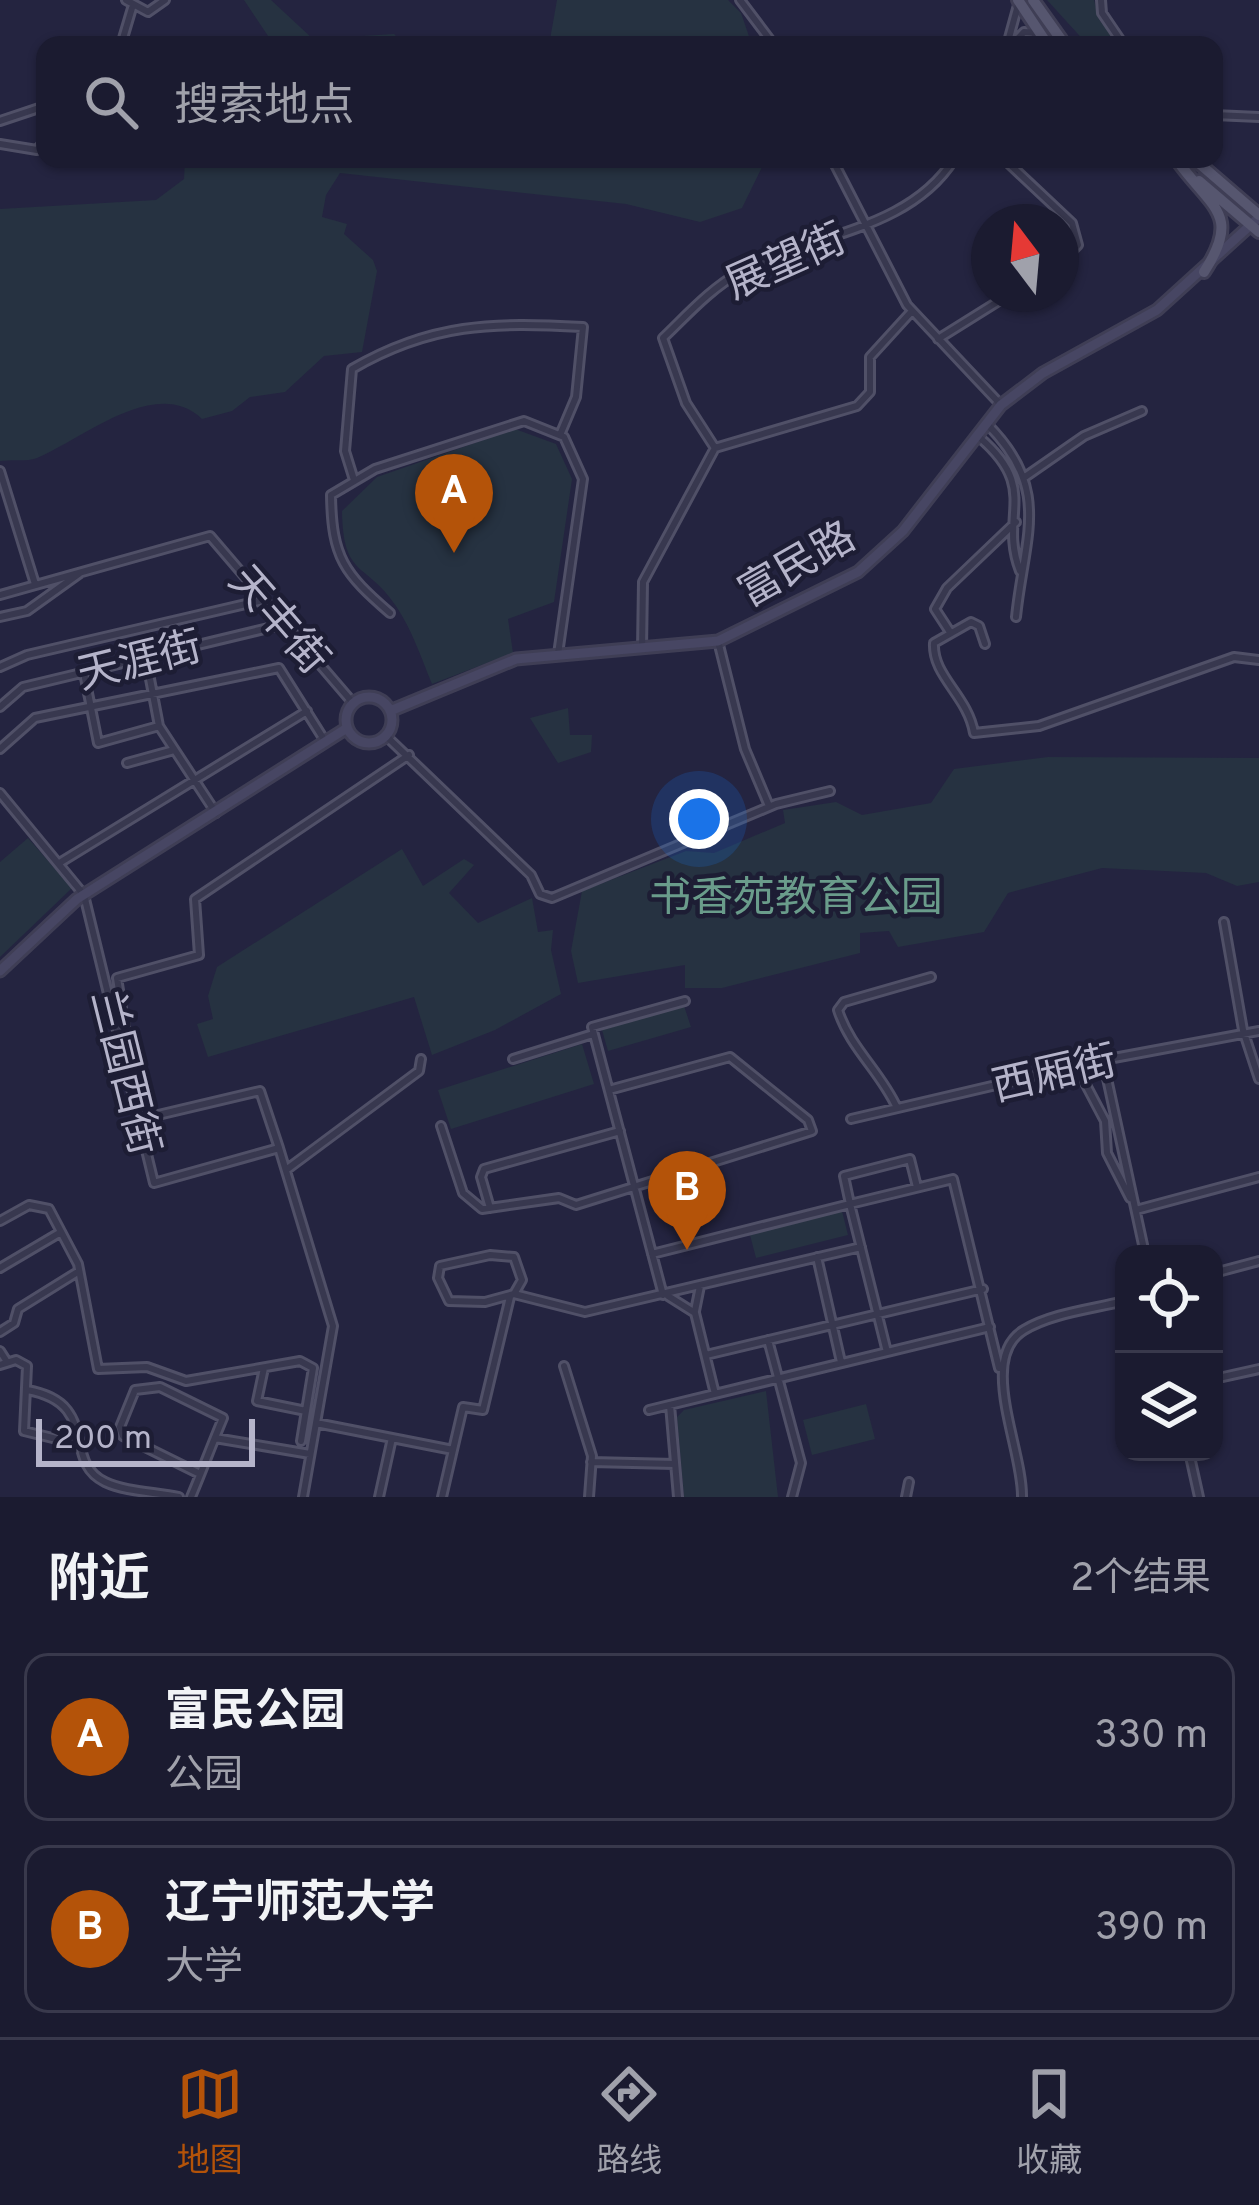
<!DOCTYPE html>
<html lang="zh">
<head>
<meta charset="utf-8">
<style>
	:root { --surface:#1b1b30; --page:#28283c; --text:#f1f3f6; --muted:#a0a1ab; --line:#39394c; --accent:#b45309 }
	body { margin:0; font-family:Overpass,"Noto Sans SC",sans-serif; background:var(--page); color:var(--text) }
	.controls { position:absolute; right:36px; bottom:36px; display:grid; overflow:hidden; border-radius:24px; box-shadow:0 3px 9px #0004 }
	.controls button { width:108px; height:108px; display:grid; place-items:center; padding:0; border:0; border-bottom:3px solid var(--line); background:var(--surface); color:var(--text); font:60px sans-serif }
	.compass { position:absolute; left:971px; top:204px; width:108px; height:108px; border-radius:50%; background:var(--surface); box-shadow:0 3px 9px #0004; rotate:344deg }
	.scale { position:absolute; left:36px; bottom:30px; width:219px; box-sizing:border-box; padding-left:12px; border:6px solid #b5b4ca; border-top:0; font-size:33px; line-height:42px; white-space:nowrap; color:#b5b4ca; -webkit-text-stroke:9px #1d1d34; paint-order:stroke }
	.you { position:absolute; left:699px; top:819px; width:42px; height:42px; margin:-30px; border:9px solid #fff; border-radius:50%; background:#1a73e8; box-shadow:0 0 0 18px #1a73e833 }
	.badge { display:grid; place-items:center; width:78px; height:78px; border-radius:50%; background:var(--accent); color:#fff; font-size:39px; font-weight:700 }
	.pin { position:absolute; translate:-50% -99px; filter:drop-shadow(0 3px 6px #0008) }
	.pin::after { content:''; position:absolute; top:63px; width:42px; height:36px; background:inherit; clip-path:polygon(0 0,100% 0,50% 100%) }
	.list { margin:0; padding:0; list-style:none }
	h2 { display:flex; justify-content:space-between; align-items:center; height:156px; margin:0; padding:0 48px; font-size:51px }
	h2 small { font-size:39px; font-weight:400; color:var(--muted) }
	.list li { display:grid; grid-template-columns:78px 1fr auto; gap:36px; align-items:center; box-sizing:border-box; height:168px; margin:0 24px 24px; padding:0 24px; border:3px solid var(--line); border-radius:24px }
	.list b { display:block; font-size:45px; white-space:nowrap }
	.list p { margin:0; font-size:39px; white-space:nowrap; color:var(--muted) }
	.list em { font-size:39px; font-style:normal; color:var(--muted) }
	.icon { flex:none; width:66px; height:66px; fill:none; stroke:currentColor; stroke-width:2; stroke-linecap:round; stroke-linejoin:round }
	.map { position:relative; flex:none; width:1259px; height:1497px; overflow:hidden }
	.search { position:absolute; background:var(--surface); box-shadow:0 3px 9px #0004; left:36px; right:36px; top:36px; height:132px; display:flex; align-items:center; gap:30px; box-sizing:border-box; padding:0 42px; border-radius:24px; color:var(--muted); font-size:45px }
	.sheet { height:540px; background:var(--surface) }
	nav { display:flex; justify-content:space-around; align-items:center; box-sizing:border-box; height:168px; border-top:3px solid var(--line); background:var(--surface); font-size:33px; color:var(--muted) }
	nav a { display:grid; justify-items:center; gap:6px }
	nav .on { color:var(--accent) }
	.map>svg:first-child { display:block }
</style>
</head>
<body>
<div class="map">
<svg width="1259" height="1497" viewBox="0 0 1259 1497">
	<rect width="100%" height="100%" fill="#242440"/>
	<!-- green -->
	<path fill="#263241" d="M244,0H271L313,39L394,34L405,45H274Z
		M557,0H728L741,13L752,45H549Z
		M1047,0H1094L1100,21L1116,38L1110,45H1088Z
		M185,159H766L742,208L700,222L626,204L340,173L326,195L322,217L347,224L344,234L373,260L377,271L362,352L324,356L285,392L250,397L232,411L202,419C156,375 83,439 37,458C26,462 13,459 0,461V209L156,200L184,179Z
		M515,429L556,444L572,479L554,602L508,619L513,653L432,684C421,657 412,630 396,606C366,561 343,579 342,511L377,477Z
		M568,708L570,735H592L591,752L558,763L530,718Z
		M1048,757L1259,758V882L1237,886L1206,873L1102,868L1008,893L984,932L898,947L889,931L860,933V953L722,988H685V965L578,983L571,951L582,891L686,851L714,853L785,823L783,810L836,802L862,815L931,803L954,769Z
		M28,838L72,888L0,957V862Z
		M402,849L423,886L464,859L474,865L449,893L478,923L532,898L538,932L553,930L551,950L561,994L495,1030L432,1055L414,997L208,1057L197,1024L213,1019L208,996L217,967Z
		M684,1006L691,1027L608,1051L602,1030L611,1024Z
		M582,1044L594,1084L451,1129L438,1090Z
		M842,1211L848,1235L756,1258L750,1235Z
		M766,1391L778,1497H684L677,1417L684,1410Z
		M866,1404L875,1439L812,1455L803,1420Z"/>
	<g fill="none" stroke-linecap="round" stroke-linejoin="round">
		<!-- street casing -->
		<g stroke="#505067" stroke-width="12">
			<path id="street" d="M126,0L148,12L165,0
				M740,0L774,45
				M1101,0L1102,13L1123,44L1135,45
				M121,45L132,8
				M1007,45L1018,5
				M1012,45L1024,32L1038,33
				M1214,115L1259,117
				M0,121L45,106
				M0,144L37,150L45,140
				M832,159L907,305L1001,405
				M1004,159L1072,223L1078,245L1061,262
				M938,339L1010,294
				M986,423C1053,489 1024,537 1016,617
				M979,437C1041,490 998,514 1020,571
				M715,448L857,406L870,392V357L912,311
				M0,471L35,584
				M1025,477L1084,436L1142,411
				M354,480L345,451L352,369C431,323 493,322 583,327L576,397L560,435
				M0,595L210,536L353,703
				M390,613C344,573 332,558 331,495L375,469L524,421L564,437L583,479L558,654
				M0,617L27,611L80,573
				M950,632L935,609L947,588L1016,522
				M718,641L745,749L769,806
				M985,644L979,626L971,622L934,643C932,676 968,696 974,733L1039,726L1234,657L1259,660
				M642,649L643,582L715,448L686,403L663,338C688,314 711,288 742,271C811,234 909,231 954,159
				M146,658L159,726L216,813
				M0,667L27,655L263,600
				M84,673L98,743L159,726
				M0,707L23,687L285,624
				M385,735L531,875L540,894L552,898L776,804L830,791
				M0,749L35,718L279,668L325,741
				M127,763L174,750
				M0,793L84,895L154,1183L279,1148L333,1326L303,1497
				M61,862L307,711
				M1224,922L1243,1030L1259,1079
				M122,1047L126,1033L117,978L199,955L195,899L409,755
				M513,1059L593,1034
				M1103,1060L1145,1254
				M1085,1083L1105,1121L1107,1153L1130,1198
				M897,1108C881,1072 850,1048 838,1010L844,1002L931,977
				M851,1119L1103,1060L1259,1031
				M137,1120L260,1091L279,1148
				M441,1126L463,1193L482,1209L559,1198L576,1205L812,1131L808,1120L730,1057L609,1090
				M286,1170L419,1071L421,1059
				M917,1187L910,1159L844,1176L850,1204L953,1179L999,1368
				M490,1208L481,1177L484,1169L620,1131
				M1136,1210L1259,1177
				M0,1221L29,1205L49,1209L78,1264L98,1369L147,1367L186,1381L300,1361L313,1368L301,1441
				M652,1254L850,1204L887,1352
				M817,1257L841,1362
				M0,1268L61,1232
				M1214,1273L1259,1261
				M514,1294L522,1280L514,1257L490,1255L440,1266L438,1278L449,1301L485,1302L514,1294L585,1312L861,1247
				M663,1295L592,1027L685,1001
				M668,1296L695,1313L715,1394
				M695,1311L700,1286
				M0,1332L14,1323L18,1309L76,1273
				M768,1340L801,1463L792,1497
				M0,1351L7,1362
				M706,1355L983,1289
				M0,1365L16,1360L27,1366L24,1431L81,1445
				M564,1366L592,1456L589,1497
				M264,1368L257,1401L306,1411
				M1214,1379L1259,1369
				M27,1390C101,1403 61,1461 105,1482C126,1492 157,1492 179,1497
				M670,1405L678,1497
				M649,1410L990,1327
				M316,1423L453,1450
				M215,1438L310,1454
				M1189,1452L1199,1497
				M591,1462L675,1464
				M191,1497C202,1471 212,1444 223,1418L160,1387L135,1390L120,1427L123,1436L200,1474
				M379,1497L392,1438
				M442,1497L463,1407L483,1410L510,1297
				M906,1497L909,1482
				M1022,1497C1023,1449 977,1358 1024,1330C1052,1313 1093,1309 1124,1301"/>
		</g>
		<!-- secondary casing -->
		<g stroke="#3f3e55" stroke-width="15">
			<path id="secondary" d="M346 720a23 23 0 1 1 46 0a23 23 0 1 1-46 0Z
				M390,711L516,659L718,641L858,572L903,531L1001,405L1043,373L1157,310L1255,221
				M0,971L77,899L347,728"/>
		</g>
		<!-- primary casing -->
		<g stroke="#3f3e55" stroke-width="16">
			<path id="primary" d="M1018,0L1048,45
				M1033,0L1065,45
				M1194,159L1259,215
				M1179,163C1213,209 1241,215 1204,272
				M1199,181L1259,232"/>
		</g>
		<!-- street -->
		<use href="#street" stroke="#38384f" stroke-width="6"/>
		<!-- secondary -->
		<use href="#secondary" stroke="#474663" stroke-width="9"/>
		<!-- primary -->
		<use href="#primary" stroke="#56566f" stroke-width="10"/>
	</g>
	<g text-anchor="middle" stroke-width="9" stroke-linejoin="round" paint-order="stroke">
		<!-- street labels -->
		<g font-size="42" fill="#b5b4ca" stroke="#1d1d34">
			<text transform="translate(785 260) rotate(-24)" y="15">展望街</text>
			<text transform="translate(796 563) rotate(-30)" y="15">富民路</text>
			<text transform="translate(280 619) rotate(49)" y="15">天丰街</text>
			<text transform="translate(139 659) rotate(-14)" y="15">天涯街</text>
			<text transform="translate(127 1072) rotate(76)" y="15">兰园西街</text>
			<text transform="translate(1054 1072) rotate(-13)" y="15">西厢街</text>
		</g>
		<!-- park labels -->
		<g font-size="42" fill="#6a9c8b" stroke="#1d1d34">
			<text x="796" y="911">书香苑教育公园</text>
		</g>
	</g>
</svg>
<div class="controls">
<button><svg class="icon" aria-label="locate" viewBox="0 0 24 24"><circle cx="12" cy="12" r="6"/><path d="M12 2v4M12 18v4M2 12h4M18 12h4"/></svg></button>
<button><svg class="icon" aria-label="layers" viewBox="0 0 24 24"><path d="M12 4l9 5-9 5-9-5zM3 14l9 5 9-5"/></svg></button>
</div>
<svg class="compass" viewBox="-18 -18 36 36"><path d="M0-13l5 13h-10z" fill="#e53935"/><path d="M0 13l5-13h-10z" fill="#a0a1ab"/></svg>
<div class="scale">200 m</div>
<div class="you"></div>
<div class="pin badge" style="left:454px;top:553px">A</div>
<div class="pin badge" style="left:687px;top:1250px">B</div>
<div class="search"><svg class="icon" aria-label="search" viewBox="0 0 24 24"><circle cx="10" cy="10" r="6"/><path d="M15 15l6 6"/></svg>搜索地点</div>
</div>
<section class="sheet">
<h2>附近<small>2个结果</small></h2>
<ul class="list">
<li><span class="badge">A</span><div><b>富民公园</b><p>公园</p></div><em>330 m</em></li>
<li><span class="badge">B</span><div><b>辽宁师范大学</b><p>大学</p></div><em>390 m</em></li>
</ul>
</section>
<nav>
<a class="on"><svg class="icon" aria-label="map" viewBox="0 0 24 24"><path d="M3 6l6-2 6 2 6-2v14l-6 2-6-2-6 2zM9 4v14M15 6v14"/></svg>地图</a>
<a><svg class="icon" aria-label="directions" viewBox="0 0 24 24"><path d="M12 3l9 9-9 9-9-9zM9 14v-3h6M13 9l2 2-2 2"/></svg>路线</a>
<a><svg class="icon" aria-label="saved" viewBox="0 0 24 24"><path d="M7 4h10v16l-5-4-5 4z"/></svg>收藏</a>
</nav>
</body>
</html>
